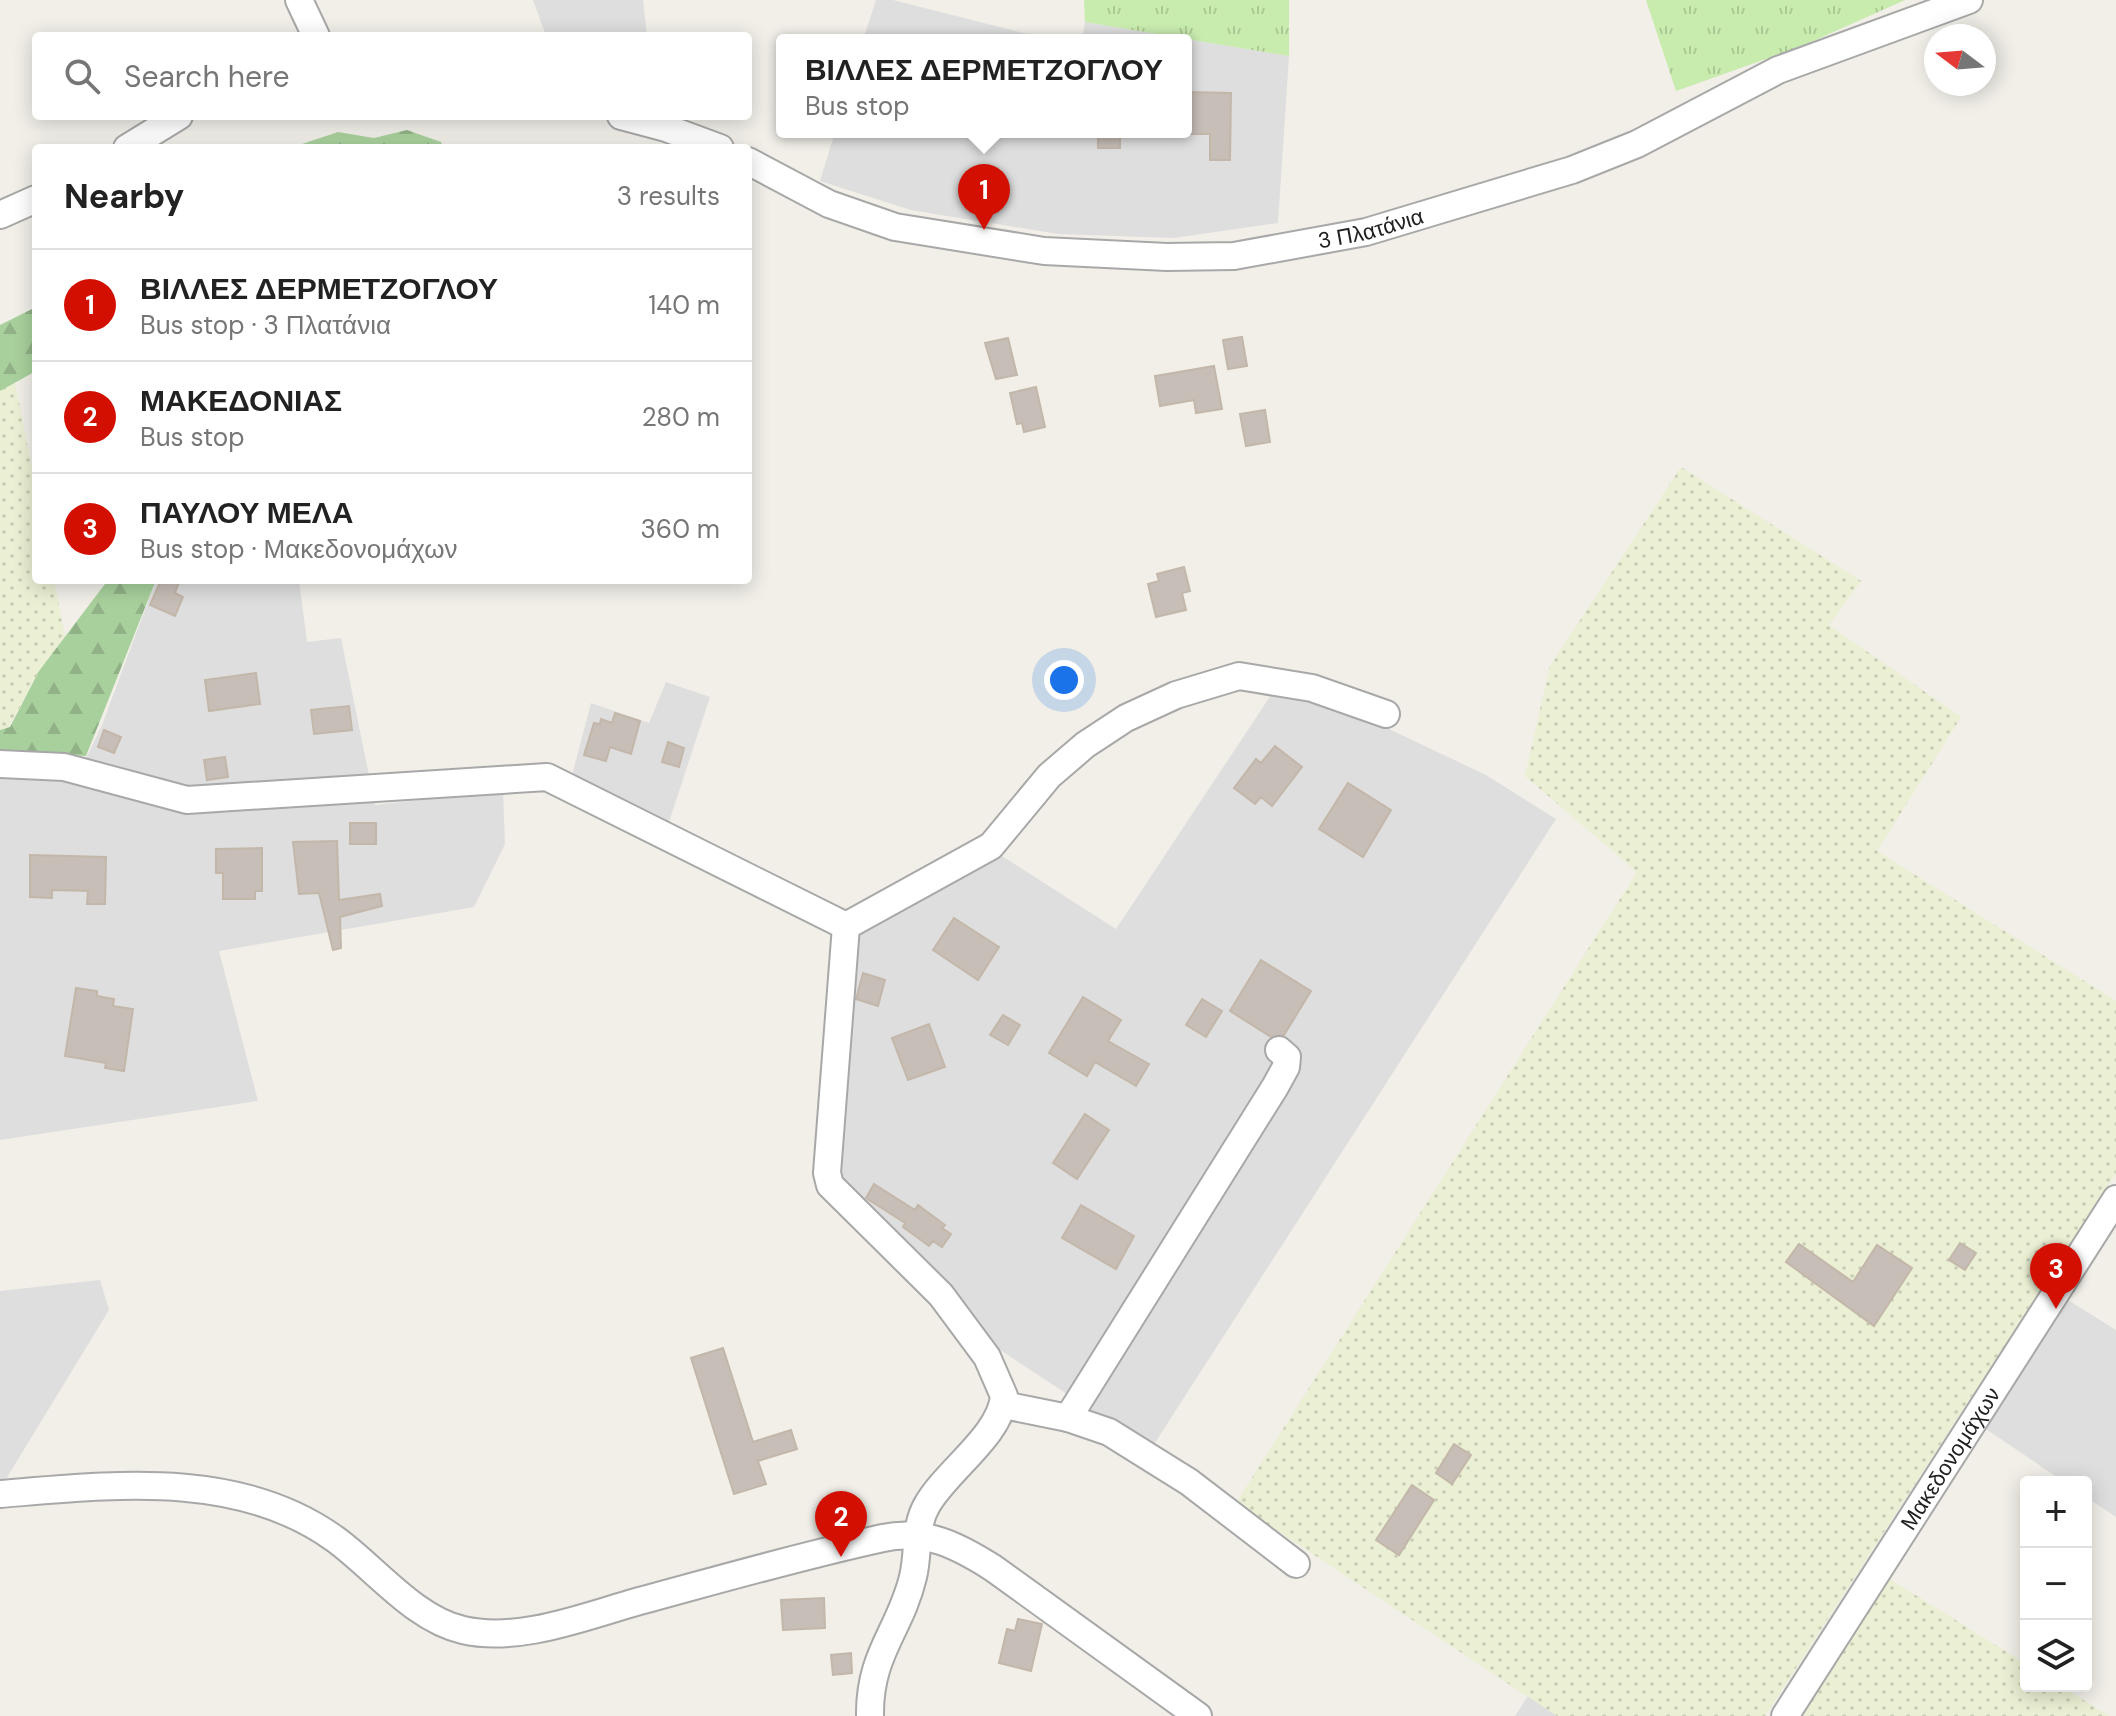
<!DOCTYPE html>
<html lang="en">
<head>
<meta charset="utf-8">
<style>
	:root { --surface:#fff; --page:#f6f6f6; --text:#222; --muted:#767676; --line:#e0e0e0; --accent:#d20f00 }
	body { margin:0; font-family:"DM Sans",sans-serif; background:var(--page); color:var(--text) }
	.controls { position:absolute; right:24px; bottom:24px; display:grid; overflow:hidden; border-radius:8px; box-shadow:0 4px 20px #0003 }
	.controls button { width:72px; height:72px; display:grid; place-items:center; padding:0; border:0; border-bottom:2px solid var(--line); background:var(--surface); color:var(--text); font:40px sans-serif }
	.compass { position:absolute; left:1924px; top:24px; width:72px; height:72px; border-radius:50%; background:var(--surface); box-shadow:0 4px 20px #0003; rotate:286deg }
	.you { position:absolute; left:1064px; top:680px; width:28px; height:28px; margin:-20px; border:6px solid #fff; border-radius:50%; background:#1a73e8; box-shadow:0 0 0 12px #1a73e833 }
	.badge { display:grid; place-items:center; width:52px; height:52px; border-radius:50%; background:var(--accent); color:#fff; font-size:26px; font-weight:700 }
	.pin { position:absolute; translate:-50% -66px; filter:drop-shadow(0 2px 4px #0008) }
	.pin::after { content:''; position:absolute; top:42px; width:28px; height:24px; background:inherit; clip-path:polygon(0 0,100% 0,50% 100%) }
	.popup { position:absolute; left:776px; top:34px; width:416px; height:104px; box-sizing:border-box; display:grid; place-content:center; border-radius:8px; background:var(--surface); filter:drop-shadow(0 2px 6px #0005); font-size:26px; white-space:nowrap; color:var(--muted) }
	.popup b { font-size:30px; color:var(--text) }
	.popup::after { content:''; position:absolute; left:50%; top:100%; margin-left:-16px; border:16px solid transparent; border-top-color:var(--surface) }
	.list { margin:0; padding:0; list-style:none }
	h2 { display:flex; justify-content:space-between; align-items:center; height:104px; margin:0; padding:0 32px; font-size:34px }
	h2 small { font-size:26px; font-weight:400; color:var(--muted) }
	.list li { display:grid; grid-template-columns:52px 1fr auto; gap:24px; align-items:center; box-sizing:border-box; height:112px; padding:0 32px; border-top:2px solid var(--line) }
	.list b { display:block; font-size:30px; white-space:nowrap }
	.list p { margin:0; font-size:26px; white-space:nowrap; color:var(--muted) }
	.list em { font-size:26px; font-style:normal; color:var(--muted) }
	.icon { flex:none; width:44px; height:44px; fill:none; stroke:currentColor; stroke-width:2; stroke-linecap:round; stroke-linejoin:round }
	.map { position:relative; flex:none; width:2116px; height:1716px; overflow:hidden }
	.search { position:absolute; background:var(--surface); box-shadow:0 4px 20px #0003; left:32px; top:32px; width:720px; height:88px; display:flex; align-items:center; gap:20px; box-sizing:border-box; padding:0 28px; border-radius:8px; color:var(--muted); font-size:30px }
	.panel { position:absolute; background:var(--surface); box-shadow:0 4px 20px #0003; left:32px; top:144px; width:720px; height:440px; border-radius:8px }
	.map>svg:first-child { display:block }
</style>
</head>
<body>
<div class="map">
<svg width="2116" height="1716" viewBox="0 0 2116 1716">
	<defs>
		<pattern id="farmland-dots" width="8" height="8" patternUnits="userSpaceOnUse" patternTransform="scale(2)"><rect width="8" height="8" fill="#ebefd3"/><path d="M2 2h.1M6 6h.1" fill="none" stroke="#c9cdb5" stroke-width="1.8" stroke-linecap="round"/></pattern>
		<pattern id="grass-tufts" width="24" height="20" patternUnits="userSpaceOnUse" patternTransform="scale(2)"><rect width="24" height="20" fill="#c8ebae"/><path d="M3 7l-1-3M5 7V3M7 7l1-3M15 17l-1-3M17 17v-4M19 17l1-3" fill="none" stroke="#acc995"/></pattern>
		<pattern id="forest-firs" width="22" height="20" patternUnits="userSpaceOnUse" patternTransform="scale(2)"><rect width="22" height="20" fill="#a8d09c"/><path d="M5 1l3.5 6h-7zM16 11l3.5 6h-7z" fill="#90b286"/></pattern>
	</defs>
	<rect width="100%" height="100%" fill="#f1efe8"/>
	<!-- residential -->
	<path fill="#dfdede" d="M533,0H643L647,36H546Z
		M876,0H893L1051,40H863Z
		M1085,22L1289,56L1278,223L1174,238L1058,234L991,223V218L979,216L977,221L911,210L820,181L835,132H1186V40H1082Z
		M156,580H299L307,642L341,638L375,805L503,791L505,844L474,907L219,951L258,1101L0,1140V777L35,775L74,783L102,725Z
		M666,682L710,697L668,825L570,783L591,703L649,723Z
		M1275,689L1370,720L1486,775L1556,819L1151,1449L994,1346L968,1306L835,1170L853,933L994,851L1116,929Z
		M100,1280L109,1310L6,1479L0,1480V1291Z
		M2068,1300L2116,1330V1517L2086,1497V1482H2064L1986,1429Z
		M1528,1696L1558,1716H1515Z"/>
	<!-- farmland -->
	<path fill="url(#farmland-dots)" d="M15,382L36,489V580H54L65,636L39,671L9,727L0,730V391Z
		M1681,467L1861,581L1829,625L1961,717L1877,851L2116,1001V1173L1765,1716H1557L1236,1503L1637,872L1525,776L1550,666Z
		M1885,1576L2026,1664V1686H2061L2109,1716H1797Z"/>
	<!-- grass -->
	<path fill="url(#grass-tufts)" d="M1084,0H1289V56L1085,22Z
		M1646,0H1905L1800,47L1676,91Z"/>
	<!-- forest -->
	<path fill="url(#forest-firs)" d="M407,130L441,142L443,148H290L338,132L374,138Z
		M36,307V371L0,391V325Z
		M108,580H156L86,756L0,753V730L10,727L39,671Z"/>
	<!-- building -->
	<path fill="#c6beb7" stroke="#c3b7aa" stroke-width="2" d="M1186,92L1231,93L1230,160H1210V134H1186Z
		M1098,132H1120V148H1098Z
		M1242,337L1247,366L1228,369L1223,340Z
		M1008,338L1017,375L996,379L985,343Z
		M1214,366L1222,409L1196,413L1194,400L1160,406L1155,376Z
		M1036,387L1045,427L1024,432L1022,423L1017,424L1010,393Z
		M1265,410L1270,442L1246,446L1240,414Z
		M1184,567L1190,591L1182,593L1186,610L1156,617L1148,584L1159,581L1157,574Z
		M161,580H180L175,593L183,597L175,616L150,605Z
		M256,673L260,704L209,711L205,680Z
		M349,706L352,730L314,734L311,710Z
		M615,713L640,721L631,754L610,747L606,761L584,755L594,723L600,724L601,719L612,723Z
		M104,730L121,737L114,753L98,747Z
		M668,742L684,748L679,767L662,762Z
		M1275,746L1302,767L1272,806L1261,797L1255,804L1234,788L1256,759L1261,763Z
		M225,757L228,777L207,780L204,760Z
		M1348,783L1391,810L1363,857L1319,829Z
		M350,823H376V844H350Z
		M337,841L339,900L380,894L382,906L340,917L341,948L333,950L319,893L299,894L293,842Z
		M262,848V891H255V899H223V873H216V849Z
		M30,855L106,857L105,904H87L88,891L52,890V898L30,897Z
		M954,918L999,947L978,980L933,950Z
		M1261,960L1311,991L1284,1035L1271,1037L1230,1011Z
		M863,973L885,980L878,1006L856,999Z
		M76,988L97,991V996L114,999L113,1006L133,1009L124,1071L105,1068L106,1063L65,1056Z
		M1083,997L1121,1020L1108,1041L1149,1064L1136,1086L1095,1062L1087,1076L1049,1053Z
		M1202,999L1222,1011L1206,1037L1186,1025Z
		M1003,1015L1020,1025L1008,1045L990,1035Z
		M929,1024L945,1067L908,1080L892,1038Z
		M1085,1114L1109,1130L1077,1179L1053,1163Z
		M874,1184L915,1210L918,1205L945,1225L942,1228L951,1234L942,1247L933,1241L929,1246L903,1227L905,1223L866,1198Z
		M1081,1205L1134,1236L1116,1269L1062,1238Z
		M1960,1243L1976,1253L1965,1270L1949,1260Z
		M1799,1244L1853,1282L1877,1245L1912,1268L1874,1326L1786,1262Z
		M723,1348L753,1442L791,1430L797,1449L758,1461L766,1484L734,1494L691,1358Z
		M1454,1444L1471,1455L1452,1484L1436,1473Z
		M1412,1485L1434,1500L1399,1555L1376,1540Z
		M824,1598L825,1628L783,1630L781,1600Z
		M1018,1619L1042,1624L1031,1671L999,1663L1007,1629L1015,1631Z
		M851,1653L852,1673L833,1675L831,1655Z"/>
	<g fill="none" stroke-linecap="round" stroke-linejoin="round">
		<!-- minor casing -->
		<g stroke="#a8a8a8" stroke-width="30">
			<g id="minor">
				<path d="M299,0L316,36"/>
				<path d="M621,116L666,128L720,148"/>
				<path d="M127,148L179,116"/>
				<path id="s1" d="M748,161L829,204L895,227L1044,251L1167,257L1234,256L1366,232L1572,170L1637,144L1778,70L1969,0"/>
				<path d="M0,215L36,199"/>
				<path d="M0,764L64,767L187,800L547,777L846,926"/>
				<path d="M1004,1405L1068,1418L1109,1432L1189,1482L1296,1564"/>
				<path d="M1068,1418L1275,1087L1286,1067L1287,1057L1279,1050"/>
				<path d="M0,1494C112,1485 238,1469 335,1539C375,1568 414,1619 463,1630C518,1643 583,1617 636,1602C718,1580 800,1556 883,1538C925,1529 957,1545 993,1568L1198,1716"/>
				<path d="M870,1716C869,1654 900,1631 913,1577C919,1553 914,1527 927,1505C946,1471 1001,1435 1004,1396L987,1357L941,1295L830,1185L827,1173L846,926L991,846L1049,776L1085,745L1126,718L1176,695L1239,676L1312,688L1386,714"/>
				<path id="s2" d="M1785,1716L2116,1199"/>
			</g>
		</g>
		<!-- minor -->
		<use href="#minor" stroke="#fff" stroke-width="26"/>
	</g>
	<g text-anchor="middle" stroke-width="8" stroke-linejoin="round" paint-order="stroke">
		<!-- street labels -->
		<g font-size="22" fill="#212121" stroke="#fff">
			<text dy="8" stroke="none"><textPath href="#s1" startOffset="642">3 Πλατάνια</textPath></text>
			<text dy="8" stroke="none"><textPath href="#s2" startOffset="306">Μακεδονομάχων</textPath></text>
		</g>
	</g>
</svg>
<div class="controls">
<button>+</button>
<button>−</button>
<button><svg class="icon" aria-label="layers" viewBox="0 0 24 24"><path d="M12 4l9 5-9 5-9-5zM3 14l9 5 9-5"/></svg></button>
</div>
<svg class="compass" viewBox="-18 -18 36 36"><path d="M0-13l5 13h-10z" fill="#e53935"/><path d="M0 13l5-13h-10z" fill="#767676"/></svg>
<div class="you"></div>
<div class="pin badge" style="left:984px;top:230px">1</div>
<div class="popup"><b>ΒΙΛΛΕΣ ΔΕΡΜΕΤΖΟΓΛΟΥ</b>Bus stop</div>
<div class="pin badge" style="left:841px;top:1557px">2</div>
<div class="pin badge" style="left:2056px;top:1309px">3</div>
<div class="search"><svg class="icon" aria-label="search" viewBox="0 0 24 24"><circle cx="10" cy="10" r="6"/><path d="M15 15l6 6"/></svg>Search here</div>
<section class="panel">
<h2>Nearby<small>3 results</small></h2>
<ul class="list">
<li><span class="badge">1</span><div><b>ΒΙΛΛΕΣ ΔΕΡΜΕΤΖΟΓΛΟΥ</b><p>Bus stop · 3 Πλατάνια</p></div><em>140 m</em></li>
<li><span class="badge">2</span><div><b>ΜΑΚΕΔΟΝΙΑΣ</b><p>Bus stop</p></div><em>280 m</em></li>
<li><span class="badge">3</span><div><b>ΠΑΥΛΟΥ ΜΕΛΑ</b><p>Bus stop · Μακεδονομάχων</p></div><em>360 m</em></li>
</ul>
</section>
</div>
</body>
</html>
